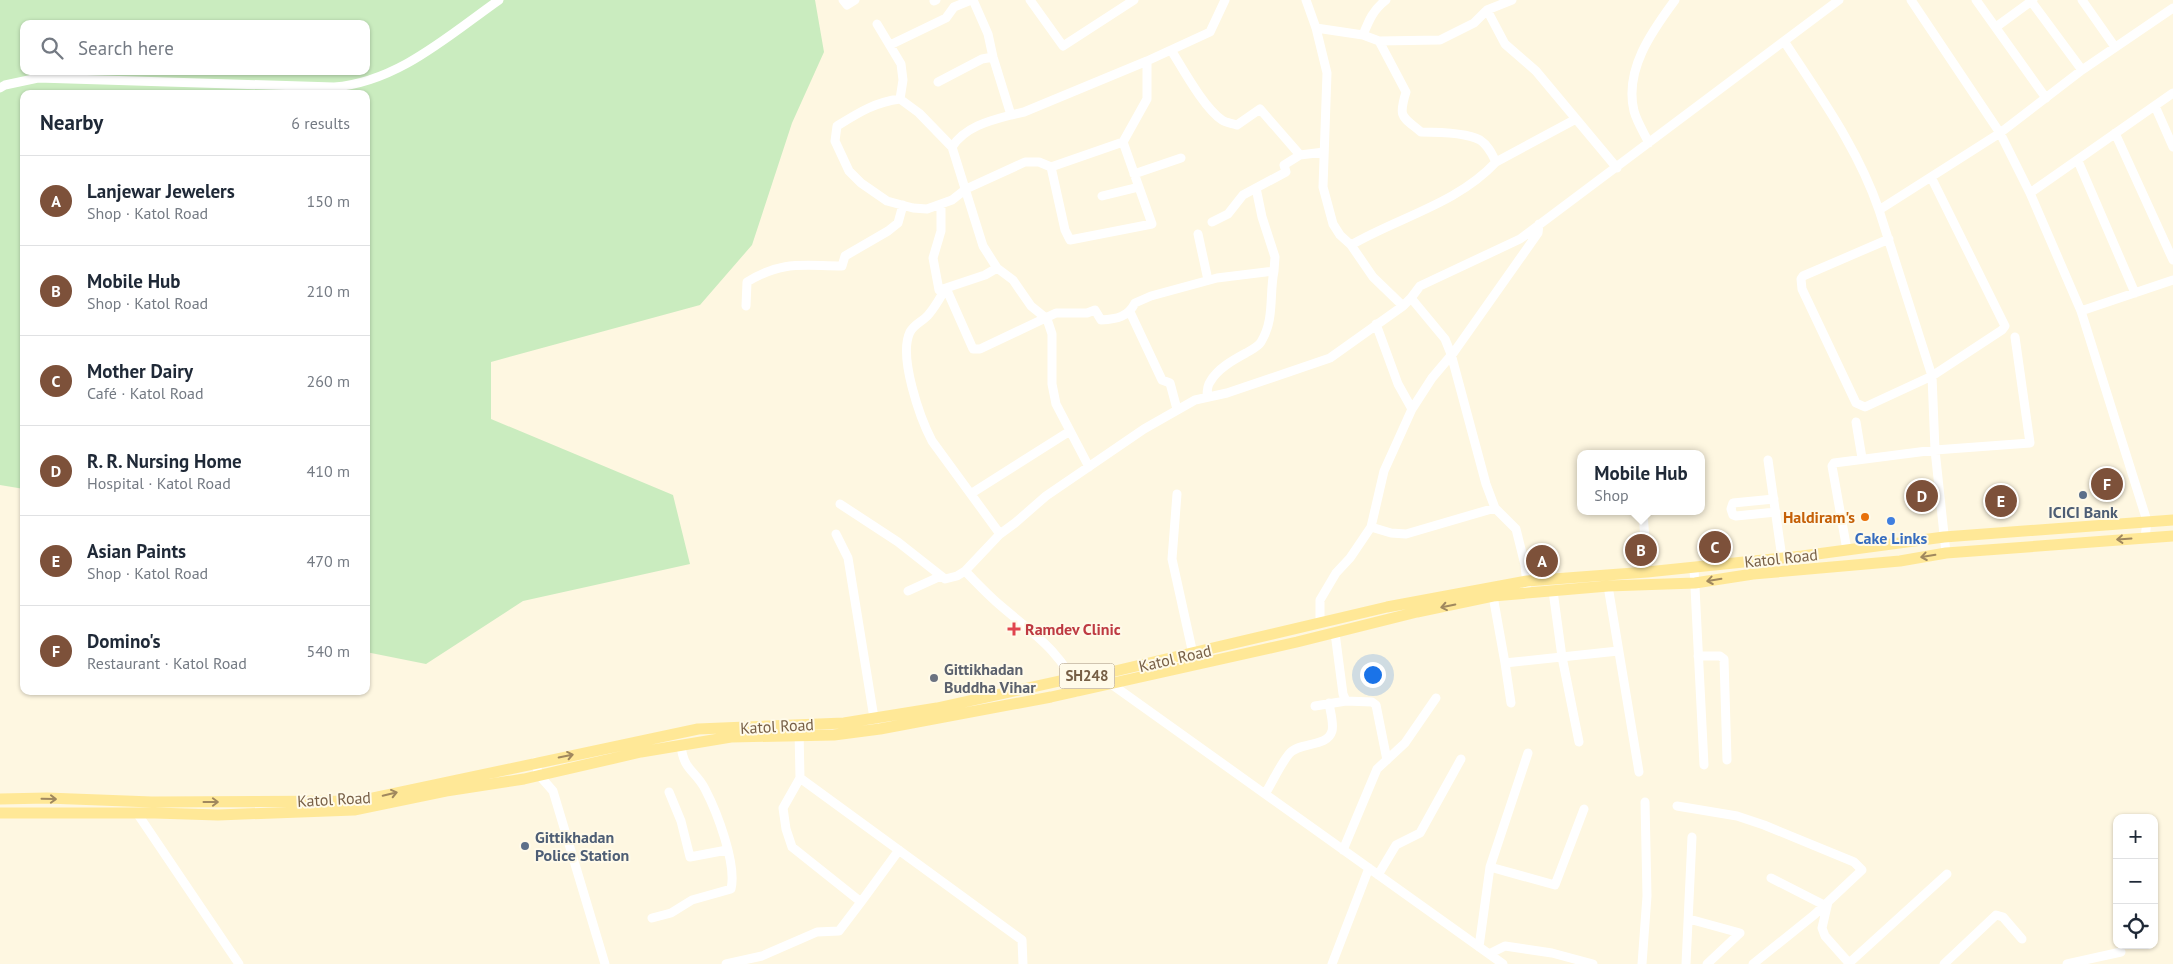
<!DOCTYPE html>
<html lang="en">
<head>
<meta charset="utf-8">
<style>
	:root { --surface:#fff; --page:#f6f6f7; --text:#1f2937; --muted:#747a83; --line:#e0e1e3; --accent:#7d513a }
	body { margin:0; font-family:"PT Sans",sans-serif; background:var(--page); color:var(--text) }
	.controls { position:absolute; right:15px; bottom:15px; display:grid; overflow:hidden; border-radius:10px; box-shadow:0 1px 4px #0004 }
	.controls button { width:45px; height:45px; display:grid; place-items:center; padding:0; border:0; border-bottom:1px solid var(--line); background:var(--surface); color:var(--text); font:25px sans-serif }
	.you { position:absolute; left:1372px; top:674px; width:18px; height:18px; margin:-12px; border:4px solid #fff; border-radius:50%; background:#1a73e8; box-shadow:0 0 0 8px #1a73e833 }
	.badge { display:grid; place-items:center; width:32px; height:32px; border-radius:50%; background:var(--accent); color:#fff; font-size:16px; font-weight:700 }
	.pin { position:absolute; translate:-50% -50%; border:2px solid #fff; box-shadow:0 1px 5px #0006 }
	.popup { position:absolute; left:1577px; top:450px; width:128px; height:65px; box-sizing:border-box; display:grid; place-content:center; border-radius:10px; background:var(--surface); filter:drop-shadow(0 1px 4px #0005); font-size:16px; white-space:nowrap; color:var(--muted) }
	.popup b { font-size:19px; color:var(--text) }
	.popup::after { content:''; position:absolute; left:50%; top:100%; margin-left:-10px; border:10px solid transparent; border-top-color:var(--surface) }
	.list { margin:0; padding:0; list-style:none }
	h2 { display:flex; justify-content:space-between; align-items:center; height:65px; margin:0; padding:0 20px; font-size:21px }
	h2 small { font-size:16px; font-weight:400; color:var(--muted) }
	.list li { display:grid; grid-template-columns:32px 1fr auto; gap:15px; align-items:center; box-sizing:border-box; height:90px; padding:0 20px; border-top:1px solid var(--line) }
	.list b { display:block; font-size:19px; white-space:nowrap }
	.list p { margin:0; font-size:16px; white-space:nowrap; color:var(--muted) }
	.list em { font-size:16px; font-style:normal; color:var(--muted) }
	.icon { flex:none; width:28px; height:28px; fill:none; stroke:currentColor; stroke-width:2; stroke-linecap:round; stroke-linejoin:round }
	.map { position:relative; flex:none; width:2173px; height:964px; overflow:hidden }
	.search { position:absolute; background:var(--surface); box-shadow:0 1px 4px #0004; left:20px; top:20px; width:350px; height:55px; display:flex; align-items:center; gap:12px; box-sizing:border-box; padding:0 18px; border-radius:10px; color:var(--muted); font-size:19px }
	.panel { position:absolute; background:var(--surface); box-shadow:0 1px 4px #0004; left:20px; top:90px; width:350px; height:605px; border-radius:10px }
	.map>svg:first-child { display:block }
</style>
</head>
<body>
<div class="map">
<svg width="2173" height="964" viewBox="0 0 2173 964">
	<rect width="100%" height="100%" fill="#fef7e1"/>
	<!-- green -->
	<path fill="#caecbf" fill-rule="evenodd" d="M0,0H815L824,52L792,123L752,245L700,305L491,362V419L673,495L690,564L523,601L426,664L366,652V94H24V489L0,485ZM24,24H366V71H24Z"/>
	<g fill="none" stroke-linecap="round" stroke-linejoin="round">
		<!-- minor -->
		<path stroke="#fff" stroke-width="9" d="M843,0L847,5L855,0
			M973,0L988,34L993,57L1011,115L1024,112L1147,61
			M1030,0L1063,46L1134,0
			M1306,0L1316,28L1327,73L1323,187L1333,224L1340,235L1351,245L1373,277L1403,306L1411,298L1445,339L1451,354L1486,484L1495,508L1516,529L1525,565L1527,585
			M1911,0L2000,133L2030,193L2081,311L2147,521L2145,538
			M1976,0L2046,98
			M2082,0L2115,47
			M934,1L936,0
			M2031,1L2082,70
			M1487,10L1505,44L1536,71L1617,168
			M877,24L901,64L903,80L900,99C875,102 858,113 837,126L835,141L849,171L861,183L887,201L913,208L927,209L952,200L966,189L1025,162H1039L1051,167L1123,142L1147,99V61L1210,32L1225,0
			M1996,27L2033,0
			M1316,28L1363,35L1379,41L1406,92C1398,118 1402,116 1421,132C1436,132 1467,133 1480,140C1488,145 1492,154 1496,162C1457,204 1399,217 1351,245
			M1363,35C1369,20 1373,10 1386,0
			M1379,41L1440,40L1474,23L1487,10L1512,0
			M1784,41C1819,95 1858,148 1879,210
			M890,45L946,18L954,7L971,0
			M1171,50C1183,69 1204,108 1222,120C1226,123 1232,123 1237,125L1260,109L1300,155
			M938,82L982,59L993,57
			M0,88L5,85L38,78L334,87C398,82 449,35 499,0
			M900,99L919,113L952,147L983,246L997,268L1013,280L1031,306L1047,319L1052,334V384L1056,404L1089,467
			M2155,106L2173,147
			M2115,133L2173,260
			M1649,143C1644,133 1637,122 1634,111C1624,70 1652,31 1675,0
			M952,147C965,127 988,121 1011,115
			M2078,161L2135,293
			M1496,162L1576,119
			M1051,167L1065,230L1070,240L1152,224L1123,142
			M1134,174L1181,158
			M2030,193L2173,93
			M1102,196L1139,187
			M941,204V231L933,258L939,290L946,288C941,296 936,306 929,314C924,321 915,323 910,332C898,356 920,418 932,441L1000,534
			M1212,222L1228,214L1243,195L1256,188
			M1198,234L1208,280
			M1889,239L1803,276L1801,279L1802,289L1856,403L1865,407L1932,376L2002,330L2005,326L1931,177
			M997,268L985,275L946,288L973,349H980L1056,313H1087L1095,310L1101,320C1117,319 1128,317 1135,303L1151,296L1217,278L1274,271L1275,257L1262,217L1256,188L1286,172L1284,165L1300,155L1324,152
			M1411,298L1420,286L1520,239L1839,0
			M746,306L747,282C783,260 803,266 842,266L845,256L888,231L898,223L903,205
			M2081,311L2173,280
			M1130,312L1162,380L1170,383L1177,409
			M1376,324L1398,384L1412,409
			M1207,397C1207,392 1207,386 1210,382C1217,369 1233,360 1246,353C1251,350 1258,347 1261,342C1275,319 1269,295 1274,271
			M1856,422L1862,458
			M1768,460L1782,558
			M972,493L1070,431
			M1177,494L1172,559L1193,654
			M1774,499L1733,503L1731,509L1733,515L1736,516L1776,512
			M840,504L898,542L945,579L957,576L965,571L1000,534L1015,523L1046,496L1144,429L1195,400L1227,393L1330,358L1403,306
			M1643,511L1647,572
			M1371,527L1391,533L1406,534L1495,508
			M836,534L848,558L874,718
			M1847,550L1832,466L1834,463L1935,450L2030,443L2015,337
			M1946,553L1935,450L1932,376L1879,210L2000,133L2082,70L2173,8
			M1694,568L1704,765
			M965,571C977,583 988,595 1001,606C1030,631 1065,654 1077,692
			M1608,586L1639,772
			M908,591L941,576
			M1553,591L1562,657L1579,742
			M1493,596L1505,663
			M1320,622V600L1336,573L1350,558L1371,527L1384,471L1412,409L1432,378L1454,352L1538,233L1539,224
			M1335,633L1343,694L1346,701L1372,702L1376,705L1387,760
			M1698,656H1720L1724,659L1727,760
			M1107,681L1503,964
			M1511,703L1505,663L1618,651
			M1315,706L1346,701
			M799,730L800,778L1022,940L1023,964
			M535,762L539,775L553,791L605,964
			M800,778L783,808L786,829L792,847L861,902L899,850
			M669,792L681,821L690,857L727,850
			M1265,794C1273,781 1280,765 1289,754C1300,741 1327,748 1332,731C1334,723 1330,711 1329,703
			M1677,806L1737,816L1764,825L1854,862L1862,870L1814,915L1753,964
			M137,813L239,964
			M1343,850L1377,769L1405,743L1436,698
			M1490,867L1528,753
			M1378,875L1396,845L1420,833L1461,759
			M1771,878L1824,905
			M1828,902L1822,928L1825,936L1849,963
			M652,918L671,913L692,900L731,889C737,864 717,812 705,789C695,770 684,771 681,746
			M1689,919L1740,933L1707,964
			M1479,947L1490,867L1555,885L1584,809
			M1489,954L1505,946L1552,953L1593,964
			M726,964L762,956L817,932L839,931L861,902
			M1332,964L1369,868
			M1642,964L1647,896L1645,802
			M1686,964L1692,837
			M1848,964L1947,874
			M1944,964L1996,915L2003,917L2022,939
			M2067,964L2121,952"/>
		<!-- major -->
		<path stroke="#ffe897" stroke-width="11" d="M0,799L47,798L152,802L359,801L698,729L844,723L937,708L1073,678L1098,675L1387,607L1527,581L1647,572L1802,556L1944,537L2173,520
			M0,813H155L218,815L354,810L446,791L524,779L641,752L731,737L834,735L880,729L1051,697L1297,642L1417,612L1493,596L1608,586L1695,583L1753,574L1900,561L1946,553L2173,536"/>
	</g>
	<!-- one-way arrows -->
	<defs><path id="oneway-shaft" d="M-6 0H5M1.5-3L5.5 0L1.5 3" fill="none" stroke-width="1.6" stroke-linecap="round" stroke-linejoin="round" transform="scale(1.25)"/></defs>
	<g stroke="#a0885e">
		<use href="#oneway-shaft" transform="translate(2124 539) rotate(176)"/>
		<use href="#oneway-shaft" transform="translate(1928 556) rotate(171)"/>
		<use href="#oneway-shaft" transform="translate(1714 580) rotate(171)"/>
		<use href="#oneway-shaft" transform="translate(1448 606) rotate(168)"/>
		<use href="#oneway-shaft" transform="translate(566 756) rotate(-12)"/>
		<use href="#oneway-shaft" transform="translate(390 794) rotate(-13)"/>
		<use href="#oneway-shaft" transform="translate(49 799) rotate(1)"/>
		<use href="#oneway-shaft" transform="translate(211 802)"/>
	</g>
	<!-- markers -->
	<g fill="#5c6f8a" stroke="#fffae9" stroke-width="2">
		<circle cx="2083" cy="495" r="5"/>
		<circle cx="525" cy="846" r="5"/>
	</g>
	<circle fill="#e8710a" stroke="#fffae9" stroke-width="2" cx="1865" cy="517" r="5"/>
	<circle fill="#3f7fe0" stroke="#fffae9" stroke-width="2" cx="1891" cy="521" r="5"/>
	<path fill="#e0444e" stroke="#fffae9" stroke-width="2" d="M1011.5 621.5h5v5h5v5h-5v5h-5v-5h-5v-5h5z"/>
	<circle fill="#6b7280" stroke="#fffae9" stroke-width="2" cx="934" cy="678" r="5"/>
	<g text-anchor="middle" stroke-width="4" stroke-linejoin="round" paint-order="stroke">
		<!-- shield labels -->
		<rect fill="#fffae9" stroke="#a08e77" stroke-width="1" x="1059.5" y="663.5" width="55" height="25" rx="4"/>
		<g font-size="15" font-weight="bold" fill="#775f46">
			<text x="1087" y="681">SH248</text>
		</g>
		<!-- service labels -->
		<g font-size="16" font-weight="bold" fill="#4e5e75" stroke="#fffae9">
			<text x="2083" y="518">ICICI Bank</text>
			<text x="535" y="843" text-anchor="start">Gittikhadan<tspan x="535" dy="18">Police Station</tspan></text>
		</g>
		<!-- food labels -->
		<g font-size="16" font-weight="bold" fill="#c56008" stroke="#fffae9" text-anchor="end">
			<text x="1855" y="523">Haldiram's</text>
		</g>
		<!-- shop labels -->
		<g font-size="16" font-weight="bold" fill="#366cbe" stroke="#fffae9">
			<text x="1891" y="544">Cake Links</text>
		</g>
		<!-- street labels -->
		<g font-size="16" fill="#775f46" stroke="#fffae9">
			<text transform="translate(1781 558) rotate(-6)" y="6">Katol Road</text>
			<text transform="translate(1175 658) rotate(-13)" y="6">Katol Road</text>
			<text transform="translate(777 726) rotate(-3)" y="6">Katol Road</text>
			<text transform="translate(334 799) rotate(-3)" y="6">Katol Road</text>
		</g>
		<!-- health labels -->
		<g font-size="16" font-weight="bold" fill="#be3a42" stroke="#fffae9" text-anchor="start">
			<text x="1025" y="635">Ramdev Clinic</text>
		</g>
		<!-- worship labels -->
		<g font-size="16" font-weight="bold" fill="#5b616d" stroke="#fffae9" text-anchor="start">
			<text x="944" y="675">Gittikhadan<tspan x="944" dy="18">Buddha Vihar</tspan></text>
		</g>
	</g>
</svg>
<div class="controls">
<button>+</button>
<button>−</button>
<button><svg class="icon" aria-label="locate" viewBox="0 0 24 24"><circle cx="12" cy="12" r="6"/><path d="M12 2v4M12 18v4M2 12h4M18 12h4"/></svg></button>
</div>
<div class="you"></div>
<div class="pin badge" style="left:1542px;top:561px">A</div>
<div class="pin badge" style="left:1641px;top:550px">B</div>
<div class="popup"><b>Mobile Hub</b>Shop</div>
<div class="pin badge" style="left:1715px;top:547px">C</div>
<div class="pin badge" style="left:1922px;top:496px">D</div>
<div class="pin badge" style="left:2001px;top:501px">E</div>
<div class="pin badge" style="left:2107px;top:484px">F</div>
<div class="search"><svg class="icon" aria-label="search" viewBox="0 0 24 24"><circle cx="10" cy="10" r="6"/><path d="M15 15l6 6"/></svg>Search here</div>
<section class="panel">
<h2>Nearby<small>6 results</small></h2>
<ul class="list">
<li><span class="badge">A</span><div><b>Lanjewar Jewelers</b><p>Shop · Katol Road</p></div><em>150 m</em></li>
<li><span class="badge">B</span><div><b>Mobile Hub</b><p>Shop · Katol Road</p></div><em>210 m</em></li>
<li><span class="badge">C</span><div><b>Mother Dairy</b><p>Café · Katol Road</p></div><em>260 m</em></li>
<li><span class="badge">D</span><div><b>R. R. Nursing Home</b><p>Hospital · Katol Road</p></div><em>410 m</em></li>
<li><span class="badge">E</span><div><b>Asian Paints</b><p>Shop · Katol Road</p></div><em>470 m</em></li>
<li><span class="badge">F</span><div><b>Domino's</b><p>Restaurant · Katol Road</p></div><em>540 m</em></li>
</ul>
</section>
</div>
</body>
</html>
